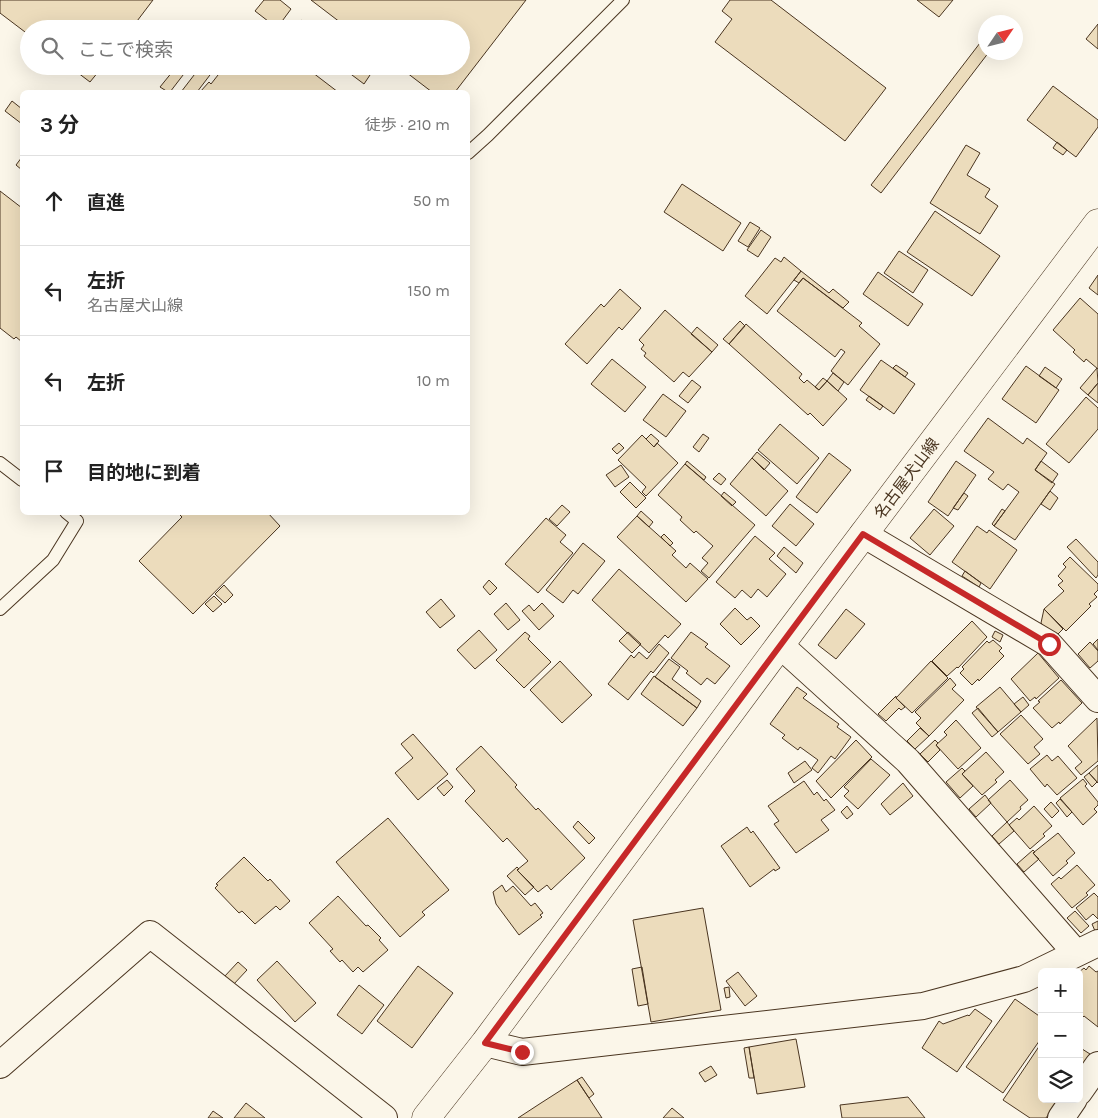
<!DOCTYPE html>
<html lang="ja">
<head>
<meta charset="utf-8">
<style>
	:root { --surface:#fff; --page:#f6f6f6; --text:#222; --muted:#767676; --line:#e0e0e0 }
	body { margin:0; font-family:Karla,"Noto Sans JP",sans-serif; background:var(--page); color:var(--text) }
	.controls { position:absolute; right:15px; bottom:15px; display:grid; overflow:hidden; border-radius:8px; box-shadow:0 5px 20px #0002 }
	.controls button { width:45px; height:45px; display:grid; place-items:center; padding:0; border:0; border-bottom:1px solid var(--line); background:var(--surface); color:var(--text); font:25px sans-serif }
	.compass { position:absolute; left:978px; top:15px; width:45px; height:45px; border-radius:50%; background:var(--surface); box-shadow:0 5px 20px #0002; rotate:55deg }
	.stop { position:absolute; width:15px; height:15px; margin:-11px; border:4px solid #c62828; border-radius:50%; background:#fff }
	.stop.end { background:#c62828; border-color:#fff; box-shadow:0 1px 5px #0008 }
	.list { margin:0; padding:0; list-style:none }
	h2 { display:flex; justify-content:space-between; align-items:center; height:65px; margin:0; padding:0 20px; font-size:21px }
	h2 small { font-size:16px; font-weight:400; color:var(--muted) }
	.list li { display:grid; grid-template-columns:32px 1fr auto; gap:15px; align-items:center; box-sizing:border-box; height:90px; padding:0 20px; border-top:1px solid var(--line) }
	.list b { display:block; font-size:19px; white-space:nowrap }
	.list p { margin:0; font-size:16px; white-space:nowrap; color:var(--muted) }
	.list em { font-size:16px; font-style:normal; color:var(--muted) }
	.icon { flex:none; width:28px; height:28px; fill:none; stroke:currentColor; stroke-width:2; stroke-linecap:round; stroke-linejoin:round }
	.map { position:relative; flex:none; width:1098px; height:1118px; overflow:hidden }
	.search { position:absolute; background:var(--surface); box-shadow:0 5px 20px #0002; left:20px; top:20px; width:450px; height:55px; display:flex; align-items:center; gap:12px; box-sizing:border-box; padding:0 18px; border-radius:28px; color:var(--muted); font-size:19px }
	.panel { position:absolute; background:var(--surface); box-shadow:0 5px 20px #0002; left:20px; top:90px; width:450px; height:425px; border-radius:8px }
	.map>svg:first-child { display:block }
</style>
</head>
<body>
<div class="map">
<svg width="1098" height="1118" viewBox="0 0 1098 1118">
	<rect width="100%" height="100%" fill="#fbf6e9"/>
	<!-- building -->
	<path fill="#ecdcbc" stroke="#4a3520" d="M0,0H153L131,29H29V35L0,13Z
		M264,0H280L291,9L277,28L255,11Z
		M311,0H526L455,92H432L398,66H461V29H349Z
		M730,0H771L886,88L845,141L715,42L732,19L722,11Z
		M917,0H953L939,17Z
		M301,20L306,24L308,21L316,27L315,29H294Z
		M1098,24V49L1086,39Z
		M980,43L986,48V52H989L881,193L871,185Z
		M69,66H103L90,82Z
		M177,66H190L170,92H168L160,87Z
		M201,66H208L213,71L197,92H181Z
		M225,66H304L338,92H200L209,82L211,84Z
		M328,66H339L335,71Z
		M353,66H364L372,72L364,84L348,72Z
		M1053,86L1098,120V127L1076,157L1027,120Z
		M12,101L22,109V124L5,111Z
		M1057,142L1067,150L1063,155L1053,148Z
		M966,145L980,153L967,175L990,189L985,197L998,206L980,234L930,203Z
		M22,157V170L16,165Z
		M682,184L741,223L723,251L664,212Z
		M0,191L22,208V342L16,337L14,339L0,328Z
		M935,211L1000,256L972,296L907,252Z
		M750,222L760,228L748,247L738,241Z
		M761,230L771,237L758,257L747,250Z
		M899,251L928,270L913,293L884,273Z
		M784,257L801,271L767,314L745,296L775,258L781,262Z
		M801,271L829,293L833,289L849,302L843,308L803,278L799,283L794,280Z
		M878,272L923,304L908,326L863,294Z
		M1098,275V295L1089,288Z
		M803,278L862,323L859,326L880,344L848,385L831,371L845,352L841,349L835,357L777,311Z
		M620,289L641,308L622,330L619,327L587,364L565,344L601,304L604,307Z
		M1080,298L1098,314V369L1086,359L1084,362L1073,352L1075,350L1053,330Z
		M665,310L712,352L689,377L683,372L674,382L644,356L646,353L641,349L644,345L639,340Z
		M740,321L745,326L729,344L723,339Z
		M746,324L802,374L799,378L804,383L807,380L819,390L827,381L847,399L823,426L810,413L808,415L729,344Z
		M697,327L718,345L712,352L691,334Z
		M612,359L646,387L625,412L591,384Z
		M881,360L915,384L894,414L860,390Z
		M896,365L908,373L905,377L893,368Z
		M1026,366L1059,390L1036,423L1002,399Z
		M1045,367L1062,379L1056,388L1039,376Z
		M1097,368L1098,383L1088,395L1080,388Z
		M833,373L844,382L838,391L827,381Z
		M823,378L827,381L819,390L815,387Z
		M692,380L701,387L688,403L679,396Z
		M1098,383V403L1088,395Z
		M663,394L686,411L666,437L643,420Z
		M869,396L883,406L880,410L866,400Z
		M1086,397L1098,408V429L1069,463L1046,444Z
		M988,418L1023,444L1027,438L1047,453L1035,470L1055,484L1015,540L994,526L1019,492L1008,484L1003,490L988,479L994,472L964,451Z
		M780,424L819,458L797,484L758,450Z
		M651,434L659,441L654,447L646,439Z
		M703,434L709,438L699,452L693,447Z
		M642,435L654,447L657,443L678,463L646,496L642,492L646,487L618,460Z
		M619,443L624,448L617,454L612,449Z
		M757,452L770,463L764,470L752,458Z
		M829,453L851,470L817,513L796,497Z
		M752,458L788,491L766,516L730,484Z
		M687,461L706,477L704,480L685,464Z
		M956,461L976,475L948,516L928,502Z
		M1041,461L1058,474L1052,483L1035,470Z
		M685,464L755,525L709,578L701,571L708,563L702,558L713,546L696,531L694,533L680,520L682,517L658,495Z
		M621,465L629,477L615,487L606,475Z
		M719,473L726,479L721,485L713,479Z
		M630,482L646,498L636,508L620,492Z
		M1050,491L1058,498L1050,510L1041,504Z
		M724,492L736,502L732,506L721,496Z
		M964,493L968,496L958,510L953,508Z
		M790,504L814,524L796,546L772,526Z
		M562,505L570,512L557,526L549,519Z
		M934,509L954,526L930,555L910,538Z
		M1002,509L1005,511L994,526L992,524Z
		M641,511L653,522L649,527L637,516Z
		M181,512H267L280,526L193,614L139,561L182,517L179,514Z
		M637,516L676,551L672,555L686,568L690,563L708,579L686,602L617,537Z
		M546,518L566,535L560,542L573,553L538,593L505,564Z
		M977,526L987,533L989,530L1017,550L990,589L952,562Z
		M664,534L673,543L670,546L661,537Z
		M755,536L775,553L769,559L786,574L767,597L758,589L751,598L742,590L735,598L716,582Z
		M1076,539L1098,562V575L1096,578L1067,547Z
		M583,543L605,561L578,594L573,590L563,603L546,590Z
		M784,547L803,563L796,573L777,556Z
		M1070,557L1098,584V590L1094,594L1097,597L1089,604L1091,606L1066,631L1044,609L1064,591L1058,585L1063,581L1058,576L1066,567L1063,564Z
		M619,569L681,624L668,638L665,635L649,653L592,600Z
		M965,571L981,583L979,587L962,576Z
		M489,580L497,588L490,595L483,587Z
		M224,585L233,595L225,603L215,594Z
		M214,596L222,604L213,612L205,604Z
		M441,599L455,616L440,628L426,612Z
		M506,603L520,620L508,630L494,614Z
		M542,603L554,616L539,630L522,611L529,605L534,611Z
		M735,608L747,620L751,617L760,626L741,645L720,624Z
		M846,609L865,624L836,659L818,645Z
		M1044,609L1063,629L1055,637L1041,623Z
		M972,621L987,637L958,668L957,667L947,676L932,661Z
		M479,630L497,650L475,669L457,650Z
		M995,631L1003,635L1000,642L992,637Z
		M525,632L530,636L528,639L551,662L524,688L496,660Z
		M628,632L641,644L632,653L619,641Z
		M691,632L708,644L705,647L730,666L715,684L707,678L701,685L686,673L688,671L671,658Z
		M1098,639V650L1093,644Z
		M993,640L1002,648L999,651L1004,656L979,681L978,679L972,685L960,673L964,669L962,667L987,641L989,643Z
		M1090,642L1098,651V661L1090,668L1078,654Z
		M659,644L669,653L653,673L651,671L628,700L608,684L631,655L634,658L639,652L647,659Z
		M1038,653L1059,678L1036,699L1035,697L1030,701L1011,679Z
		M669,659L680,667L672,679L701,701L697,708L655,677Z
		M560,661L592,695L562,723L530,690Z
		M931,661L948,678L912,713L896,698Z
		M654,676L697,708L683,726L641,694Z
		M950,678L956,685L952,689L964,700L929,736L916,723L921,718L915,712Z
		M1061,680L1082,703L1060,724L1059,722L1052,728L1033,708L1040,702L1038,701Z
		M797,687L807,694L803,698L839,724L837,727L851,737L835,759L831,756L818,773L812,768L818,760L800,747L798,750L782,738L785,735L770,724Z
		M1000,687L1021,712L998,732L976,707Z
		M896,696V698L905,707L901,710L899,708L886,721L878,714Z
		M1023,697L1029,705L1021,712L1014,704Z
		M978,708L998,732L992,737L972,713Z
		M1021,715L1043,739L1034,747L1040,754L1028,764L1000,734Z
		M1097,718L1098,761L1081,775L1075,768L1082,762L1068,746Z
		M956,720L981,748L958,769L936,745L947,735L944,732Z
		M920,728L929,736L915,749L907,741Z
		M413,734L448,774L418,800L395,773L413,758L401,744Z
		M856,740L872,757L831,798L816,781Z
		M935,740L938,743L936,745L940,750L928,762L920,754Z
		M481,746L517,785L515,787L536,810L538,808L585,858L551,890L547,885L538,892L517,870L528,861L507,838L503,842L465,801L475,791L456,769Z
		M986,752L1004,772L995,780L997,782L982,795L962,774Z
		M1047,755L1052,761L1058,756L1077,778L1057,795L1047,784L1045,787L1030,769Z
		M871,759L890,775L858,809L844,796L849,791L844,787Z
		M805,761L812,770L794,783L788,773Z
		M1098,765V783L1089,773Z
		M962,768L965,771L962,774L973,786L960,798L946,782Z
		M1089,773L1097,782L1092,787L1084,777Z
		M1083,779L1087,784L1085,786L1098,802V805L1094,809L1097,812L1083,825L1060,798Z
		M447,780L453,787L444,796L437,788Z
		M1010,780L1028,800L1020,807L1021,809L1007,822L988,800Z
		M804,781L814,795L817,792L824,801L826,799L835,810L821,820L829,830L796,853L774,824L779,821L768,806Z
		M903,783L913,796L890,815L881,804Z
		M985,795L991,803L976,817L969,809Z
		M1060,799L1072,812L1067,817L1056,803Z
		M1051,802L1059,811L1052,818L1044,809Z
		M847,806L853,814L847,819L841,812Z
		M1034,806L1052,826L1043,834L1045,836L1030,849L1009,825L1017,818L1019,820Z
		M388,818L449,890L422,912L425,915L400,937L336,862Z
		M578,821L595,838L589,844L573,827Z
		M1007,822L1014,831L999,844L992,836Z
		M747,827L751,833L753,831L780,868L775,871L774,869L750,887L721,846Z
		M1058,833L1075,853L1066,861L1068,863L1053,876L1033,853Z
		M1033,850L1035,852L1033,853L1039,859L1024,872L1017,864Z
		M244,857L268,881L270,879L290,901L280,910L276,906L255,924L242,911L239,913L215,888L218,885L216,884Z
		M1077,865L1095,885L1086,893L1088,895L1072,908L1051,884L1059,877L1061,879Z
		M517,867L519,869L517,870L534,887L525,895L507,876Z
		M502,885L506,892L513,886L531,906L535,903L543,913L540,915L542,917L519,935L496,904L493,892Z
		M1094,893L1098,897V919L1093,914L1086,920L1076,908Z
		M338,896L366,926L368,925L381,938L379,940L388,950L363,972L358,967L353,972L342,960L340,962L330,951L333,949L309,923Z
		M703,908L721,1010L651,1022L633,920Z
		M1075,911L1089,926L1081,933L1067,918Z
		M1098,921V930L1095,931L1092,924Z
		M277,961L316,1003L295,1022L257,980Z
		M238,962L247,970L233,985L224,977Z
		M418,966L453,993L412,1048L377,1021Z
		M1089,966L1096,972L1098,971V1027L1084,1016L1079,1021V972L1084,968L1086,970Z
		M642,967L648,1004L638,1006L632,969Z
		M738,972L757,996L745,1006L726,981Z
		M359,985L384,1005L362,1034L337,1015Z
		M729,987L730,997L726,998L724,988Z
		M1015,999L1042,1018V1037L1003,1093L966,1067Z
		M975,1009L992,1021L957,1072L922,1048L939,1021L943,1024L968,1015L969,1016Z
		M796,1039L805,1087L757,1094L749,1047Z
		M1042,1042V1099H1059L1046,1118H1030L1003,1100Z
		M749,1047L754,1078H749L744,1048Z
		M1079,1047L1090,1054L1079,1069Z
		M711,1066L717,1075L705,1082L699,1073Z
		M582,1077L594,1094L589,1098L577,1080Z
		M577,1080L602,1118H518L541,1103Z
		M908,1097L925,1118H842L840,1105Z
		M246,1103L265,1118H234Z
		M672,1108L684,1118H663Z
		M213,1111L223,1118H208Z"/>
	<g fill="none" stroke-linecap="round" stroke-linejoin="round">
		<!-- lane casing -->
		<g stroke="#4a3520" stroke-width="14">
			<path id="lane" d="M468,153L488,135L623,0
				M0,463L22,480
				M0,609L53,560L77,521L66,512"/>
		</g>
		<!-- street casing -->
		<g stroke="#4a3520" stroke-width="28">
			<path id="street" d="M863,534L1049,644L1098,699
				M780,645L908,761L1076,953
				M485,1043L522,1052L923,1006L1024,979L1098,943
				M0,1065L150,934L384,1118
				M1079,1092L1098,1065
				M1061,1118L1074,1099"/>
		</g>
		<!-- secondary casing -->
		<g stroke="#4a3520" stroke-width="29">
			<path id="secondary" d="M426,1118L485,1043L780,645L1098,223"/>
		</g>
		<!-- lane -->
		<use href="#lane" stroke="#fbf6e9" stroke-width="12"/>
		<!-- street -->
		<use href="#street" stroke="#fbf6e9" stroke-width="26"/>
		<!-- secondary -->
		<use href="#secondary" stroke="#fbf6e9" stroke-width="28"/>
	</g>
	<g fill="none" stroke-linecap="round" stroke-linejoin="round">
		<!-- route -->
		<path stroke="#c62828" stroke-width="6" d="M522,1052L485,1043L863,534L1049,644"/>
	</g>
	<g text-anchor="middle" stroke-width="4" stroke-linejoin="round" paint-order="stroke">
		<!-- street labels -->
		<g font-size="16" fill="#4a3520" stroke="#fbf6e9">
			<text transform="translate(906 478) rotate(-53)" y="6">名古屋犬山線</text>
		</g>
	</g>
</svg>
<div class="controls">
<button>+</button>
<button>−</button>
<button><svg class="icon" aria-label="layers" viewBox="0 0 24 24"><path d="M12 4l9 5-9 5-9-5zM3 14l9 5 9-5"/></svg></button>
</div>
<svg class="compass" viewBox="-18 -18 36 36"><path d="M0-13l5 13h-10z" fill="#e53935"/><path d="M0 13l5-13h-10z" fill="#767676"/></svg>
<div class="stop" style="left:1049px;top:644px"></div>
<div class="stop end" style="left:522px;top:1052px"></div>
<div class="search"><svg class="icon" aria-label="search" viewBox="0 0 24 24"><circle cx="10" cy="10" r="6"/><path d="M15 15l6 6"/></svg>ここで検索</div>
<section class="panel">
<h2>3 分<small>徒歩 · 210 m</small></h2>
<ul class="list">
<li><svg class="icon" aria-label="ahead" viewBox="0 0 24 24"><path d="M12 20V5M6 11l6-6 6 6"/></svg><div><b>直進</b></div><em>50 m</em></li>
<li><svg class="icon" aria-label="left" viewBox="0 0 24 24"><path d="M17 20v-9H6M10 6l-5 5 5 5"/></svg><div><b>左折</b><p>名古屋犬山線</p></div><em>150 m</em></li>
<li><svg class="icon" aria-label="left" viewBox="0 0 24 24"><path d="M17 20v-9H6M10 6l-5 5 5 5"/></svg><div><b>左折</b></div><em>10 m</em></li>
<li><svg class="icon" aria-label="arrive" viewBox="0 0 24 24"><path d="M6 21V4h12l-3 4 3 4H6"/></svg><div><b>目的地に到着</b></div></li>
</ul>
</section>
</div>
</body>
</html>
